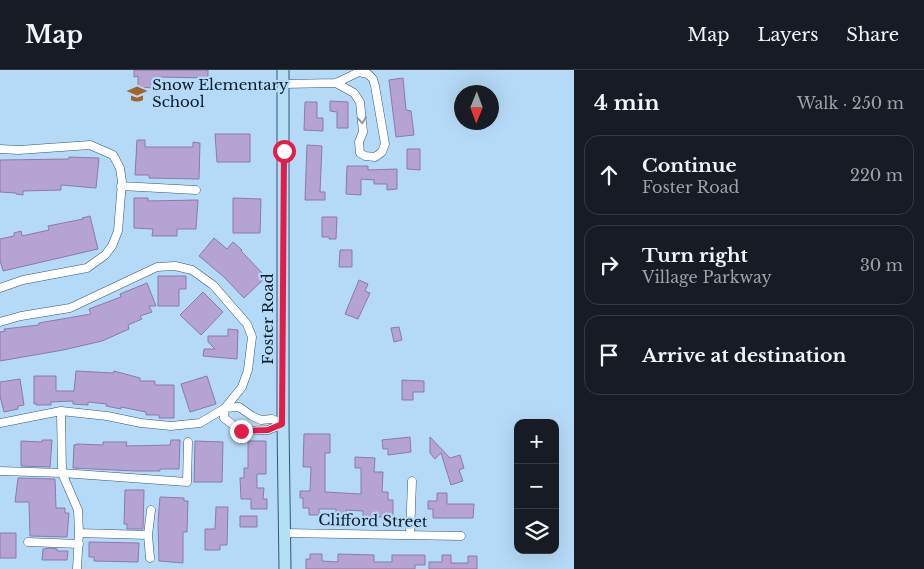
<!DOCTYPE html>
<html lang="en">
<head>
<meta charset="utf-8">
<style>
	:root { --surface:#171b24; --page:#242831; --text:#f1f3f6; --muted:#9ea1a6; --line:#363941 }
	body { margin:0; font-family:"Libre Baskerville",serif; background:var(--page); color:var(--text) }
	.controls { position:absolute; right:15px; bottom:15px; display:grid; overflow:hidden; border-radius:10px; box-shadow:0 5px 20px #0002 }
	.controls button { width:45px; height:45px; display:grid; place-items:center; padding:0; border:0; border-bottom:1px solid var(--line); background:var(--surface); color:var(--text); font:25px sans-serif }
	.compass { position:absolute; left:454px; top:15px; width:45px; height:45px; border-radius:50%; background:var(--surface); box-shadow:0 5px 20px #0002; rotate:181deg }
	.stop { position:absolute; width:15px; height:15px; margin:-11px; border:4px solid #e11d48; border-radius:50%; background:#fff }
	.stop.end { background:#e11d48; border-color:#fff; box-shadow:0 1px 5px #0008 }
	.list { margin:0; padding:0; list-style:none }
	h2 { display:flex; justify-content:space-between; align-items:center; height:65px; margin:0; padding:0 20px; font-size:21px }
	h2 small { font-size:16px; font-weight:400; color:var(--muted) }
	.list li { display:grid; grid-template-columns:32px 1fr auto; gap:15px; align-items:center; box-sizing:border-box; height:80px; margin:0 10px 10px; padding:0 10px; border:1px solid var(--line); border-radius:15px }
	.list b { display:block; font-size:19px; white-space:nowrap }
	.list p { margin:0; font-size:16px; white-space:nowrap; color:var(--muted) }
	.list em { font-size:16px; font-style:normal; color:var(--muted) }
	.icon { flex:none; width:28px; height:28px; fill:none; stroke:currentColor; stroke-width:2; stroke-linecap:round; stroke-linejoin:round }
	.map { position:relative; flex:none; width:574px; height:499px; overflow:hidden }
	header { display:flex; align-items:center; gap:30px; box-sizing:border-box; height:70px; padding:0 25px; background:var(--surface); border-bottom:1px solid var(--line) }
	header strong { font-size:24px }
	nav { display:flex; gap:28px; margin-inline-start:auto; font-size:18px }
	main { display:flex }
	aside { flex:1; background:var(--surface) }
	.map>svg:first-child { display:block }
</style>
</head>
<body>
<header>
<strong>Map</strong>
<nav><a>Map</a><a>Layers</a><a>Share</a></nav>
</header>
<main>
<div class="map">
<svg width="574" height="499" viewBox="0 0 574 499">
	<rect width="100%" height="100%" fill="#b5daf7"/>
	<!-- building -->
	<path fill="#b5a3d3" stroke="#8b7aa8" d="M134,0H208V8L159,7V16H156V18L139,17L138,16V6L134,7Z
		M403,8L406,40L411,41L414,65L396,67L389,10Z
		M330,31L348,32V58H337V42L330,41Z
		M305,32H317V48H323V61L304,60Z
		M215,64H250V92H217Z
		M137,70H145V77H193V72L200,73L199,109L149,108V105H135Z
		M307,75L322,76L320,122H325V130H305Z
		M407,79H420V100L407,99Z
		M69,87L99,88L96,118L61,115V120L23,121V125L16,124V123L0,122V90L69,89Z
		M347,96H368V100L397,99V119L387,120V114H374V110L361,109V125L346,124Z
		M134,128H148V131L198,130L196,159H177V166H152L153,159L134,158Z
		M233,128L261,129L260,163H233Z
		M90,146L98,179L3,201L0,190V169L14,166V163L21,161L22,166L49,160L48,156L83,149L82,148Z
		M322,147H337L336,169H329V167H322Z
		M214,168L227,179L233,172L242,180L241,181L266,207L244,228L224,207L199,186Z
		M340,180H352V197H339Z
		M158,206H186V219H179V236H158Z
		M359,210L368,214L365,221L370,223L358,249L345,244Z
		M147,213L156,236H149L152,242L140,246L142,249L128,255L129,259L102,271L63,280L0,291V262L5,261L4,259L39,255V253L91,244L89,239L121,227L120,224Z
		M203,222L223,242L201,265L180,245Z
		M399,257L402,270L394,272L391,258Z
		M228,259L238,260L237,289L203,286L204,279H215L208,272V266H228Z
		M76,301L113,303L114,301L140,308V311H155V315H174V348H159V345H146V342L121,337V339L106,336L107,334L88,332V335L73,334V331L51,332V335H36V333L34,334V306H56V321H74Z
		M207,306L216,334L190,342L181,314Z
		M20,309L24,335L18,336V339L4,342L0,326V312Z
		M402,310L424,311V322H413V330H402Z
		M304,364H330V383H325V422L361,424V398H355V387L375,388L374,402H383L382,422H388V430H393V447H363V441L346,440V447H336V439H319V445H309V438H303V428H300V421H310L311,397H303Z
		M410,367L411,382L388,385V379H383L382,370Z
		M430,367L450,388L460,385L464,398L459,400L463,411L451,415L441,383L435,389L430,383Z
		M42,370H52L50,397L21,396V371L42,372Z
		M171,370H180L179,399H160V401H135L73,398L74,375L77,374L103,375V372H127L126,376L170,375Z
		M195,371L223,372L222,412H194Z
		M248,371H266V404H257V418H264L263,429H267V439H251V429H241L240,408H244V398H248Z
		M18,408L55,409L56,438H65V443H69L67,467L30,466L29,432H15Z
		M125,420H144L143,459H127V454H124Z
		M437,423H447V434H474L473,448H433V439H428V431H437Z
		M160,427L184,428V431H188L187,462H183V493L159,491L158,452Z
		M216,437H228L227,475H220V480H205V459H215Z
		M240,446H257V457H240Z
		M0,463H16V488H0Z
		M89,472L139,473L138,492L94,491V487H89Z
		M50,478L57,479V481H68L67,490H42L43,479Z
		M310,484H322V491L338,492V484L374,485V492H392V485H425V495H415V499H306V489H310Z
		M442,485H451V493H468V486H477V499H429V492H442Z"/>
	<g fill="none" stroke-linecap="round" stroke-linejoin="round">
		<!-- street casing -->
		<g stroke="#2d5978" stroke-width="9">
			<path id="street" d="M283,14L336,13L359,2L368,4L373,9L375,16L385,74L382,82L375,87L365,86L360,83L359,72L363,62L360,32L354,23L336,13
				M0,79L19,80L90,75L113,85L120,98L122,112L118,161L112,176L105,185L87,198L23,210L0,218
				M121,116L196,120
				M0,252L21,246L70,238L157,197L175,196L192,200L213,215L247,254L252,267L248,300L242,317L225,338L200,353L171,356L141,353L107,346L61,341L0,353
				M225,338L224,348L241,361L268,360L283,354
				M225,338L239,337L252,346L261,350L272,349L283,354
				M61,341L62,403L78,440L79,463L77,499
				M0,401L62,403L187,412L188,372
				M79,463L148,465
				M284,463L461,466
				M410,465L412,411
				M28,472L79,474
				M150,488L148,465L151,440"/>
		</g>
		<!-- secondary casing -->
		<g stroke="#2d5978" stroke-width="13">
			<path id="secondary" d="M283,0V354L285,499"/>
		</g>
		<!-- street -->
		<use href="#street" stroke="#fff" stroke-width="8"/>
		<!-- secondary -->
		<use href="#secondary" stroke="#b5dff5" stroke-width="11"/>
	</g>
	<!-- one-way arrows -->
	<defs><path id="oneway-chevron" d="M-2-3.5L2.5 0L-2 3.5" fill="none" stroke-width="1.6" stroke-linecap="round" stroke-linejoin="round" transform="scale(1.25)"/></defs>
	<use stroke="#90989e" href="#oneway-chevron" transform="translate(362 50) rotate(84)"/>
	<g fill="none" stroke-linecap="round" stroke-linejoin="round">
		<!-- route -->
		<path stroke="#e11d48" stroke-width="6" d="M241,361L268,360L282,354L284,81"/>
	</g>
	<!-- icons -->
	<defs>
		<g id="school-bare" transform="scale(1.5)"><path d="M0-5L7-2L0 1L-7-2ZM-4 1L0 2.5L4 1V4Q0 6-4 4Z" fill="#a26529" stroke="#b5daf7" stroke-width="2.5" paint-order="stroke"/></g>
	</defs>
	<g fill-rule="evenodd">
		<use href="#school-bare" x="137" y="24"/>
	</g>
	<g text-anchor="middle" stroke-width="4.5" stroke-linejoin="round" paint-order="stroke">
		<!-- poi labels -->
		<g font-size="15" fill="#091b28" stroke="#b5daf7" text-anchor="start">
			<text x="152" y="20">Snow Elementary<tspan x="152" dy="17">School</tspan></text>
		</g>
		<!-- street labels -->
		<g font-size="15" fill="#091b28" stroke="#b5daf7">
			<text transform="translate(268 249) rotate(-90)" y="5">Foster Road</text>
			<text transform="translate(373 451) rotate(1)" y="5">Clifford Street</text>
		</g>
	</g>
</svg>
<div class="controls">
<button>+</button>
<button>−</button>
<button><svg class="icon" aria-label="layers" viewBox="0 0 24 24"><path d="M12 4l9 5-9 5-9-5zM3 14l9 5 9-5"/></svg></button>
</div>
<svg class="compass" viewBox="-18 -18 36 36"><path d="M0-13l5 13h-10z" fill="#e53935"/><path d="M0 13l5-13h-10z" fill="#9ea1a6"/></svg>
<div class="stop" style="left:284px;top:81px"></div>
<div class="stop end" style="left:241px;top:361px"></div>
</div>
<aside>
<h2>4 min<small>Walk · 250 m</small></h2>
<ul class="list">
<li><svg class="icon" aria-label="ahead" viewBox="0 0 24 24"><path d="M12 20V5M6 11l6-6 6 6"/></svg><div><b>Continue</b><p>Foster Road</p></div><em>220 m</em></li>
<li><svg class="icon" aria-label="right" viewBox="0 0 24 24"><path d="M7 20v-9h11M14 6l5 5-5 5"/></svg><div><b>Turn right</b><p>Village Parkway</p></div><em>30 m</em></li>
<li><svg class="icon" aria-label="arrive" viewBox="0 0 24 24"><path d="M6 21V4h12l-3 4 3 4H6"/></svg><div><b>Arrive at destination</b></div></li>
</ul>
</aside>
</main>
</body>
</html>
